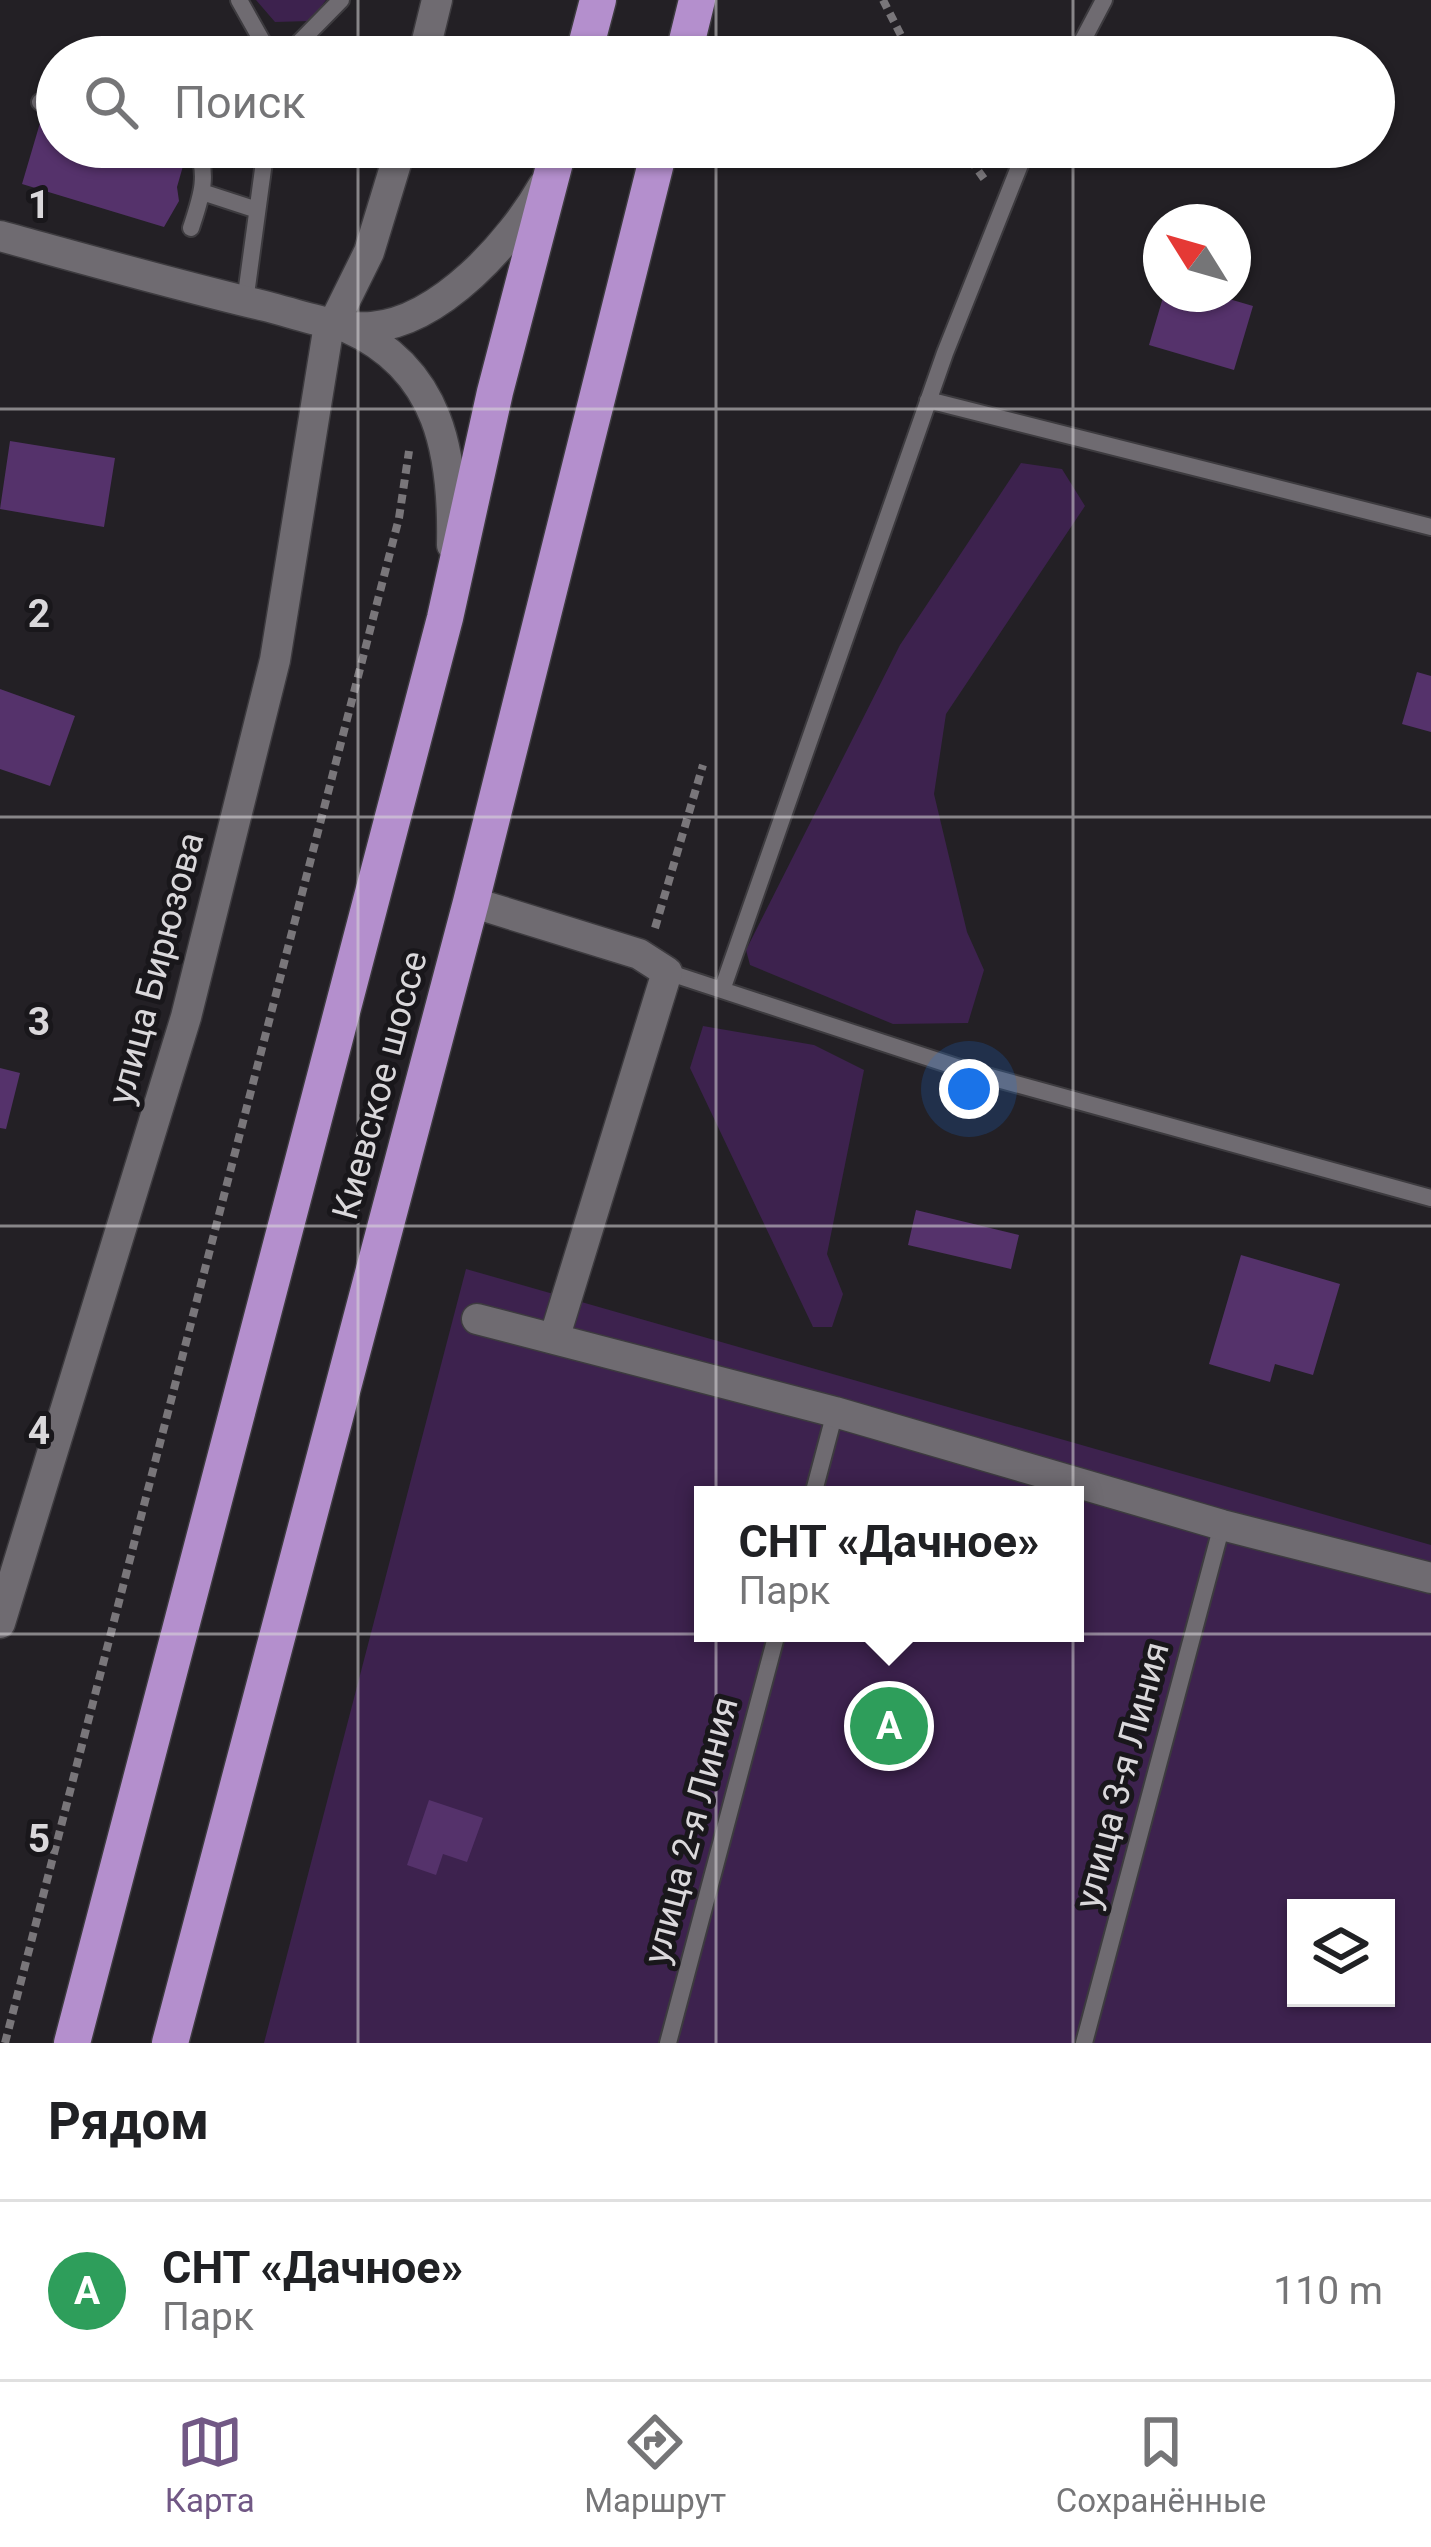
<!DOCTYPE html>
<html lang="ru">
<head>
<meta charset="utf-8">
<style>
	:root { --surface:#fff; --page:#f6f6f6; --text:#202124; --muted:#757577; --line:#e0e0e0; --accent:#715885 }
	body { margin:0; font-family:Roboto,sans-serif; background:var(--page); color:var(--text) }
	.controls { position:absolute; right:36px; bottom:36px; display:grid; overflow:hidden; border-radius:0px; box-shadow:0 3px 9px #0004 }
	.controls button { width:108px; height:108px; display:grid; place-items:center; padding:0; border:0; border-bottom:3px solid var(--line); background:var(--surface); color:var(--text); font:60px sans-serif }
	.compass { position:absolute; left:1143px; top:204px; width:108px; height:108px; border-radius:50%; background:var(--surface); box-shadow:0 3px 9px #0004; rotate:307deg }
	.you { position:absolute; left:969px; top:1089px; width:42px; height:42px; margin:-30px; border:9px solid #fff; border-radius:50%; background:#1a73e8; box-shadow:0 0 0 18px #1a73e833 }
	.badge { display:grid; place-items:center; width:78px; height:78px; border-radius:50%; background:var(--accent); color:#fff; font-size:39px; font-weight:700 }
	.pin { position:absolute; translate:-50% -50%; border:6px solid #fff; box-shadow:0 3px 12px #0006 }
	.popup { position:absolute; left:694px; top:1486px; width:390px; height:156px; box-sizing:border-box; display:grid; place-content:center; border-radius:0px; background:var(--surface); filter:drop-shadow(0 3px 9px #0005); font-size:39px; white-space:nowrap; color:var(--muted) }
	.popup b { font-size:45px; color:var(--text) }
	.popup::after { content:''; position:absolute; left:50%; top:100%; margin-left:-24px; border:24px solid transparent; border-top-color:var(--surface) }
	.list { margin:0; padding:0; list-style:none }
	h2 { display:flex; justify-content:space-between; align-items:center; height:156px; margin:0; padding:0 48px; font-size:51px }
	h2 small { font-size:39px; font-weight:400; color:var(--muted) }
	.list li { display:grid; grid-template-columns:78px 1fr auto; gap:36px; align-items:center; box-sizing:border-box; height:180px; padding:0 48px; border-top:3px solid var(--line) }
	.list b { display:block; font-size:45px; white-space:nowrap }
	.list p { margin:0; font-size:39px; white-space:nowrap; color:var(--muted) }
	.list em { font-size:39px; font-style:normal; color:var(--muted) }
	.icon { flex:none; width:66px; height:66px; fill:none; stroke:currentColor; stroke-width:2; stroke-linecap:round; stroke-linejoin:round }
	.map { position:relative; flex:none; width:1431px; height:2043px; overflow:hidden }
	.search { position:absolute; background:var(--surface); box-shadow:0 3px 9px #0004; left:36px; right:36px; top:36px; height:132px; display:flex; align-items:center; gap:30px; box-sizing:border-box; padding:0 42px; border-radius:66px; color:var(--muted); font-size:45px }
	.sheet { height:336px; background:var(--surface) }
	nav { display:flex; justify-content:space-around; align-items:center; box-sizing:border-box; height:168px; border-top:3px solid var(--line); background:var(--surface); font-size:33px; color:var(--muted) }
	nav a { display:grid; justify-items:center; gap:6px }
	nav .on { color:var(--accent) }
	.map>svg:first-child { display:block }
</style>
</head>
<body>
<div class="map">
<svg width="1431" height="2043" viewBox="0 0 1431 2043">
	<rect width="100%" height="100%" fill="#232025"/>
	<!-- green -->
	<path fill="#3d224e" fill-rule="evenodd" d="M256,0H326L310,21L275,22Z
		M1021,463L1062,469L1085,506L946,714L934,794L967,932L984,970L968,1023L893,1024L750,965L746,950L900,645Z
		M703,1026L814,1045L864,1070L827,1254L843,1294L832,1327H813L690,1068Z
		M466,1269L1431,1545V2043H264ZM703,1495H1075V1633H703ZM1296,1908H1386V1998H1296Z"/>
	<!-- building -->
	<path fill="#55326b" d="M40,123L57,128V147H120L183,166L177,187L179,201L164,227L22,184Z
		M1164,294H1212L1253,306L1234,370L1149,345Z
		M10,441L115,458L104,527L0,509Z
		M1417,672L1431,676V732L1402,724Z
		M0,689L75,716L50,786L0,769Z
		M0,1068L20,1073L6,1129L0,1128Z
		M916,1210L1019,1235L1011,1269L908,1245Z
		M1241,1255L1340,1284L1313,1375L1275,1364L1270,1382L1209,1364Z
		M429,1800L483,1818L467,1862L443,1854L436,1875L407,1865Z"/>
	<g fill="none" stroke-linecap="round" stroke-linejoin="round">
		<!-- lane casing -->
		<g stroke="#3d3b3f" stroke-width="20">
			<path id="lane" d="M239,0L271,57
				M285,57L341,0
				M1074,57L1104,0
				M40,102L57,106
				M202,192L257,210
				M191,228C200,200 210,175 196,147
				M245,302L266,147
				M928,400L1431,527
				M667,972L972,1072L1431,1198
				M722,990L945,353L1027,147
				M813,1495L835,1412
				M668,2043L777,1633
				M1084,2043L1222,1525"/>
		</g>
		<!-- street casing -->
		<g stroke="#3d3b3f" stroke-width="33">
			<path id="street" d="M423,57L437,0
				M0,236C88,260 176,285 265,306C297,314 339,330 372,327C441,321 512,241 543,186
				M348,328C440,369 454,454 452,545
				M471,902L639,954L667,972L554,1339
				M477,1319L835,1412L1222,1525L1431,1578
				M0,1623L186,1017L275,660L327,337L369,252L401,147"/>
		</g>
		<!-- highway casing -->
		<g stroke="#3d3b3f" stroke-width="39">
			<path id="highway" d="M583,57L598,0
				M683,57L697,0
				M72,2043L445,618L495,392L559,147
				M170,2043L471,902L660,147"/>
		</g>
		<!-- path -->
		<path stroke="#79767a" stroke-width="8" stroke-dasharray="9 6" stroke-linecap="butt" d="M883,0L912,57
			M961,147L985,180
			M655,928L703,765
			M5,2043L399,518L409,451"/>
		<!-- lane -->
		<use href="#lane" stroke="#6f6b71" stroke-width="16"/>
		<!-- street -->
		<use href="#street" stroke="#6f6b71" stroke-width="30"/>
		<!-- highway -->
		<use href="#highway" stroke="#b48fcd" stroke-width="36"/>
	</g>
	<!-- grid -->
	<path fill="none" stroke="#dad8db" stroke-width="3" stroke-opacity="0.55" d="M358,0V57M716,0V57M1073,0V57M358,147V2043M716,147V2043M1073,147V2043M0,409H1431M0,817H1431M0,1226H1431M0,1634H1431"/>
	<g text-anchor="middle" stroke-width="10" stroke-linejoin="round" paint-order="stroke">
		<!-- street labels -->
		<g font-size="36" fill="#dad8db" stroke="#19171b">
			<text transform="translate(155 968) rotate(-75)" y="13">улица Бирюзова</text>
			<text transform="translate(379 1085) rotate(-75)" y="13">Киевское шоссе</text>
			<text transform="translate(1121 1775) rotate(-75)" y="13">улица 3-я Линия</text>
			<text transform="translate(690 1830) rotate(-75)" y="13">улица 2-я Линия</text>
		</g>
	</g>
	<g font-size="39" text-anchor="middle" font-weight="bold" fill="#dad8db" stroke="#19171b" stroke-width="10" stroke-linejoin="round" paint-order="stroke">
		<text x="39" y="218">1</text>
		<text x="39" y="627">2</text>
		<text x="39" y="1035">3</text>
		<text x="39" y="1444">4</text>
		<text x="39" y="1852">5</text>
	</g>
</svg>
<div class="controls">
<button><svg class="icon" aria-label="layers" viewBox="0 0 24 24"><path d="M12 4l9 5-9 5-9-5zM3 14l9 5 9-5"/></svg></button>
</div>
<svg class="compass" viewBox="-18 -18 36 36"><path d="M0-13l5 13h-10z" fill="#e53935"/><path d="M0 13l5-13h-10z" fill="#757577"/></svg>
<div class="you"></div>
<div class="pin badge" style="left:889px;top:1726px;background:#2e9e5b">A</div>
<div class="popup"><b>СНТ «Дачное»</b>Парк</div>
<div class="search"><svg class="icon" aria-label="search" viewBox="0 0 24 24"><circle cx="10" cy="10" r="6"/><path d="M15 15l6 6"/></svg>Поиск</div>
</div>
<section class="sheet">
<h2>Рядом<small></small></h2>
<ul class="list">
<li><span class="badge" style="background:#2e9e5b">A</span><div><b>СНТ «Дачное»</b><p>Парк</p></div><em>110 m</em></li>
</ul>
</section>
<nav>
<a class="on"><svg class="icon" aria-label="map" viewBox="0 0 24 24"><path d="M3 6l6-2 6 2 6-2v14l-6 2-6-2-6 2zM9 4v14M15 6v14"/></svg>Карта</a>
<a><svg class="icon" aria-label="directions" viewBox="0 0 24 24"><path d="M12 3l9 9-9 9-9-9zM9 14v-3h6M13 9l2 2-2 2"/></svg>Маршрут</a>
<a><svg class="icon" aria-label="saved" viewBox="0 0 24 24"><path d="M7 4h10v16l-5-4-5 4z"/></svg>Сохранённые</a>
</nav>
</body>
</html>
